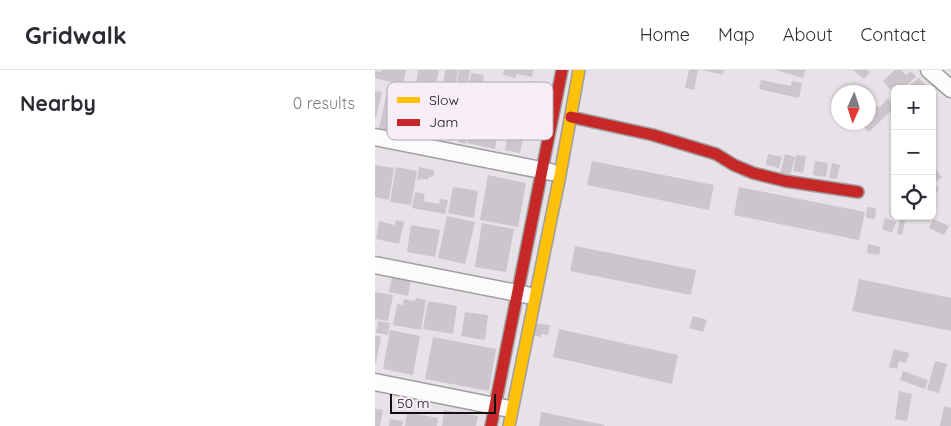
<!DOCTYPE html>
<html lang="en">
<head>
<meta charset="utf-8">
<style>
	:root { --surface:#fff; --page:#f2f2f3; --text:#2b2b33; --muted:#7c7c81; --line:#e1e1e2 }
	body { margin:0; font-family:Quicksand,sans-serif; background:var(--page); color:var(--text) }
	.controls { position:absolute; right:15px; top:15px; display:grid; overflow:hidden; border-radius:8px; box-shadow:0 1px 4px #0004 }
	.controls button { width:45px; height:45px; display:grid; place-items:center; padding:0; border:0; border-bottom:1px solid var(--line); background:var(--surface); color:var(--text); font:25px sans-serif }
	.compass { position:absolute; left:456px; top:15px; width:45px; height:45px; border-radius:50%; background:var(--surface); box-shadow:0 1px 4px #0004; rotate:183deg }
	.scale { position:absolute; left:15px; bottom:12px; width:106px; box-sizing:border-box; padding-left:5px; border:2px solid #120f12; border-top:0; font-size:14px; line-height:18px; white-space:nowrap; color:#120f12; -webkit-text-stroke:4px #f7edf7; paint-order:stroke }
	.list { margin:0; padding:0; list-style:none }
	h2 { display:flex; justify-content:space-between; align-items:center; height:65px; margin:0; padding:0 20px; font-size:21px }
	h2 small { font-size:16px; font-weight:400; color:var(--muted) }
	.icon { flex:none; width:28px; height:28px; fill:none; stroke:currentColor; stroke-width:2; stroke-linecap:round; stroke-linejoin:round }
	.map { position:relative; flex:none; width:576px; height:356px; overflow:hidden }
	header { display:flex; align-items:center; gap:30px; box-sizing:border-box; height:70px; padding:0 25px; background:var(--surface); border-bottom:1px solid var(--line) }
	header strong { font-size:24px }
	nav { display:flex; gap:28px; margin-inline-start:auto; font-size:18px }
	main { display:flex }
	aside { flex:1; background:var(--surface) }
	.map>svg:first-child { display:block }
</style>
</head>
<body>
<header>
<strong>Gridwalk</strong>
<nav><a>Home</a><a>Map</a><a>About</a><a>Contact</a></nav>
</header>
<main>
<aside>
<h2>Nearby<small>0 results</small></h2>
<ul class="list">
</ul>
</aside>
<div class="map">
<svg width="576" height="356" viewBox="0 0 576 356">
	<rect width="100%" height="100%" fill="#e7e2e7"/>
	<!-- building -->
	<path fill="#ccc5cc" d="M6,0H31L28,15L0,8V1L6,2Z
		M43,0H64L60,20L41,17Z
		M70,0H83L79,24L67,22Z
		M84,0H95L91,26L80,24Z
		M129,0H158L157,7L141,4V8L128,5Z
		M314,0H323L319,20L310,18Z
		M327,0H349L348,5Z
		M401,0H430L428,8Z
		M478,0H492L495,2L489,9Z
		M520,0H526L531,5L536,1L541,7L527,19H520V25L508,11Z
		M96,3L109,5L107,18L115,20L117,11L125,13L121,32L92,26Z
		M544,8L552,17L545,19L543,16L539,19H533L532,17Z
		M386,10L416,16L417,11L427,13L424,28L384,19Z
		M154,11L160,12L154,48L124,43L125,36L149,40Z
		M0,21L7,22L1,48H0Z
		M12,22L38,29L30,64L4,58Z
		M513,28L520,37L494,62L484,52H493V41L500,34L504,38Z
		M89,37L97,39L91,74L83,72Z
		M99,40L126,45L120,79L92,73Z
		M134,56L150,58L145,83L130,80Z
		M393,84L407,87L404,98L391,95Z
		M410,84L420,87L415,106L405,104Z
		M421,85L431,86L428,103L418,101Z
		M217,91L339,115L334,140L212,115Z
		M440,91L453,93L451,107L438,105Z
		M457,93L465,95L462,109L454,108Z
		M0,95L19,98L14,130L0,127Z
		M557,95L567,107L559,113L557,111Z
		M21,97L42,101L36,135L15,132Z
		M44,97L59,100L58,107H54L53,110L45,108V110H42Z
		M113,105L151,113L143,157L105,150Z
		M557,114L564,118L557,130Z
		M78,117L103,121L99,148L73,143Z
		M364,117L490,142L484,170L359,145Z
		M40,122L50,124L48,131L64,134L65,129L73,130L70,144L37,138Z
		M492,137L501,138L500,149L491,148Z
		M72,146L100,152L90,194L63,188Z
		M510,148L521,152L517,163L507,159Z
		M558,149L574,156L569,165L554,158Z
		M21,150L29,152L24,174L1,169L4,151L20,155Z
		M525,150L530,151L527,165L522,164Z
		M107,153L139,159L131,202L100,197Z
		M36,155L65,160L60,187L32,182Z
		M493,174L506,177L504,185L492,183Z
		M200,176L321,200L316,225L195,201Z
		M17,207L36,211L33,226L14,222Z
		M484,209L576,228V261L477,241Z
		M0,222L18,225L13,251L0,249Z
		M41,228L51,230L46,260L18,255L22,234L28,235L29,229L40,231Z
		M53,231L82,236L78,264L48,259Z
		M90,242L113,245L110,270L86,266Z
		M318,246L332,250L328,262L314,258Z
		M3,251L15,253L13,265L1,263Z
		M159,253L175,255L173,265L166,264V267L157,265Z
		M184,259L303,285L297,314L178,287Z
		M15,260L45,266L38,305L8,299Z
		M0,265L6,267L1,293L0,292Z
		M58,267L121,279L114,321L50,309Z
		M519,279L534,283L531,293L524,291L522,299L514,297Z
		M560,291L572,294L564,323L552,320Z
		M528,301L553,310L550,319L525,310Z
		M524,321L537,324L532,351L520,349Z
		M569,336L576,338V356H565Z
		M0,339L8,340L5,356H0Z
		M69,340L103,346L101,356H67Z
		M32,342L63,348L62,356H30Z
		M166,342L230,355V356H164Z
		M15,349L28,351L27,356H14Z"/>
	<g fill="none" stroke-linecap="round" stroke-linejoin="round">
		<!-- street casing -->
		<g stroke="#a09da0" stroke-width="19">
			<path id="street" d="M554,0L576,19
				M0,67L176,102
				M0,195L152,225
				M0,312L130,338"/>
		</g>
		<!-- slow casing -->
		<g stroke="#a09da0" stroke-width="14">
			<path id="slow" d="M134,356L185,105L204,0"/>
		</g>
		<!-- jam casing -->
		<g stroke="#a09da0" stroke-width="14">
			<path id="jam" d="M196,47L278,65L341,84L359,95L378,103L410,111L483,122
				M116,356L187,0"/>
		</g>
		<!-- street -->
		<use href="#street" stroke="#fbfbfb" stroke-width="16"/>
		<!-- slow -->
		<use href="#slow" stroke="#ffc107" stroke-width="11"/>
		<!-- jam -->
		<use href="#jam" stroke="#c62828" stroke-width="11"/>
	</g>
	<!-- legend -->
	<rect x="12" y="12" width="166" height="58" rx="8" fill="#f7edf7" stroke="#b2aab2" stroke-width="1"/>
	<rect x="22" y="27" width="23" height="6" fill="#ffc107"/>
	<rect x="22" y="49" width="23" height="7" fill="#c62828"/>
	<g font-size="14" fill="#120f12">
		<text x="54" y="35">Slow</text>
		<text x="54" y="57">Jam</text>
	</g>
</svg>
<div class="controls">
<button>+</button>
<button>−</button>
<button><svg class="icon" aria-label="locate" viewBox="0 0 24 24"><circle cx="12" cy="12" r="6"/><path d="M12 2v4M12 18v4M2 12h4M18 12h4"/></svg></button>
</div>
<svg class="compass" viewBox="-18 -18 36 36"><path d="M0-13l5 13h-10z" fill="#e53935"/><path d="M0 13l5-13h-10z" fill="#7c7c81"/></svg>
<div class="scale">50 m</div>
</div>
</main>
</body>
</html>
